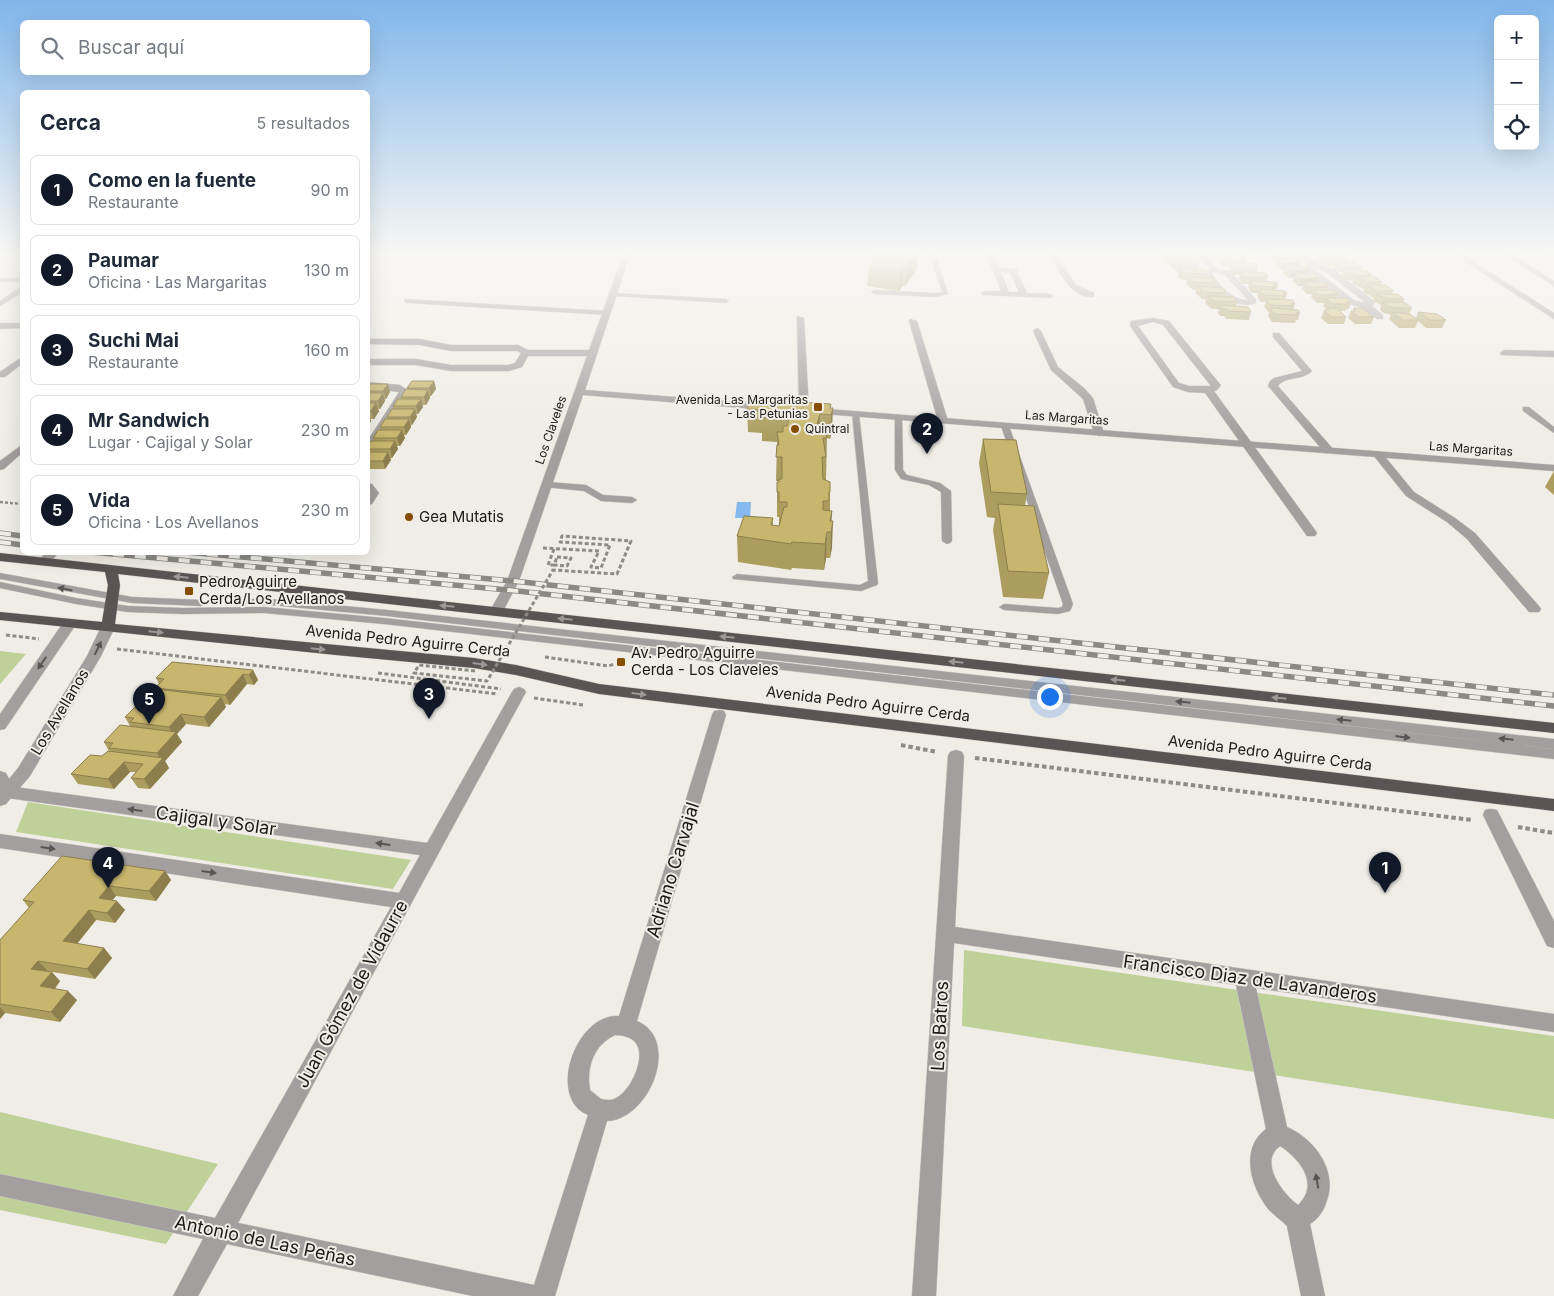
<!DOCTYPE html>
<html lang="es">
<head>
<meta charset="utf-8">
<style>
	:root { --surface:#fff; --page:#f2f2f3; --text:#1f2937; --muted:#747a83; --line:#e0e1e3; --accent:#111827 }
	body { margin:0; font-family:Inter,sans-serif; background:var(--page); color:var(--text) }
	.controls { position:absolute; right:15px; top:15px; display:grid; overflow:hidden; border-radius:8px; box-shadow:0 5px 20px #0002 }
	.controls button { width:45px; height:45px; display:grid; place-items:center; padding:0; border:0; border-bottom:1px solid var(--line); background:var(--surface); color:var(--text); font:25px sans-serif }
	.you { position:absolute; left:1049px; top:696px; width:18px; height:18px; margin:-12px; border:4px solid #fff; border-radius:50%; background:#1a73e8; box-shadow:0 0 0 8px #1a73e833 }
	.badge { display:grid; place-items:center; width:32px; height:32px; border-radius:50%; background:var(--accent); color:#fff; font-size:16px; font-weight:700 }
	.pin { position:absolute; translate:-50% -41px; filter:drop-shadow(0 1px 2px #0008) }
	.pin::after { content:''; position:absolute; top:26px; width:18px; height:15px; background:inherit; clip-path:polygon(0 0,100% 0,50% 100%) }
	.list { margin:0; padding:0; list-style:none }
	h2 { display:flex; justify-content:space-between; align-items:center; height:65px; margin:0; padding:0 20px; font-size:21px }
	h2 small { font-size:16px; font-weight:400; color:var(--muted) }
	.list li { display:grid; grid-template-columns:32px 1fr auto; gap:15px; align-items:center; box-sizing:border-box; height:70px; margin:0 10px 10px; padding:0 10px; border:1px solid var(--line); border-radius:8px }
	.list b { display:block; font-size:19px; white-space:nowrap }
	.list p { margin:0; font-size:16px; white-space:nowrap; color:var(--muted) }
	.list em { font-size:16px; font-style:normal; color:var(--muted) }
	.icon { flex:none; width:28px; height:28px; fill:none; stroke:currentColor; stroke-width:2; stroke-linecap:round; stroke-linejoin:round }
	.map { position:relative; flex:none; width:1554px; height:1296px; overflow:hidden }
	.search { position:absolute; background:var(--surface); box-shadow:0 5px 20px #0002; left:20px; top:20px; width:350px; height:55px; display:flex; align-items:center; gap:12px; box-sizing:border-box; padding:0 18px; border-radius:8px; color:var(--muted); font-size:19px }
	.panel { position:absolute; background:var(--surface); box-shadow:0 5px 20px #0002; left:20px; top:90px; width:350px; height:465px; border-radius:8px }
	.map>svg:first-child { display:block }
</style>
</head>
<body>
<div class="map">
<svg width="1554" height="1296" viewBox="0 0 1554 1296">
	<rect width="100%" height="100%" fill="#efede6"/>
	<!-- green -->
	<path fill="#bfd099" d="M0,651L26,654L0,684Z
		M28,802L411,860L393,889L16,832Z
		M964,950L1554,1036V1119L962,1026Z
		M0,1112L218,1164L166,1244L0,1210Z"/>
	<!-- water -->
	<path fill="#86b9ef" d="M737,502H751L750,518H735Z"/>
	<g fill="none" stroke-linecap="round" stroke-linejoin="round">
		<!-- service casing -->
		<g stroke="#cdcbc5" stroke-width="1">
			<path id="service" d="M930,255H936L948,294L936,297L874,294L871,292L874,290L936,293L942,292Z
				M1505,255H1513L1554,281V286Z
				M612,293L726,299L729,301L726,303L614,296L611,294Z
				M1523,407H1529L1554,427V433L1523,411Z
				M852,412L859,414L878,583L877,585L861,591L733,579L732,577L737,574L860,585L868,581Z
				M895,415L902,417L903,470L907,475L940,483L951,491L952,541L950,543L947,544L942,541L941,492L929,485L901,479L895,470Z
				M1002,424L1009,426L1073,604L1070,611L1058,614L1004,610L999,607L1004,604L1058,608L1062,607L1063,604L1001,426Z
				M547,482L586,485L603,495L632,497L637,500L632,503L601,501L584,491L544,487V483Z
				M0,573L132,597L201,600L206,603L201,606L132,603L0,579Z
				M0,582L76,598L128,606L183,608L264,607L384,618L1554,749V759L384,624L264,613L183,614L128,612L76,604L0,588Z
				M242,599H270L387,610L1554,739V749L387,616L270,605L238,604L237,602Z"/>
		</g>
		<!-- minor casing -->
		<g stroke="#cdcbc5" stroke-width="1">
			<path id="minor" d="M987,255H994L999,267L1016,269L1027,293L1050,294L1054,296L1050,298L982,295L981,293L985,291H1001ZM1001,272L1010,273L1019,292H1009Z
				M1049,255H1056L1076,285L1094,293V297C1071,299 1059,271 1049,255Z
				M1197,255H1204L1218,269L1230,271L1256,299V303C1232,311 1217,290 1203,273L1209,268ZM1212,272L1225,275L1248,300C1235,302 1215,282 1212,272Z
				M1298,255H1306L1315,262L1332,268L1374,301L1375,303L1372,306L1383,315V319H1377L1363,308L1348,304L1306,272L1304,266L1307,264ZM1312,267L1326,272L1366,303L1354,300Z
				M1455,255H1463L1554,313V319Z
				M0,278H22V282H0Z
				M19,288H22V293L0,306V301Z
				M405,299L607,311L611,313L607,315L408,303L404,301Z
				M797,316L804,318L809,410L804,413L799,410Z
				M1153,318L1169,321L1219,383L1221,385L1217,390L1214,391L1315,530L1317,533L1315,536H1307L1205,393L1188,392L1173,387L1130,326L1131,321ZM1153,322L1163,325L1211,386H1189L1179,383L1138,326Z
				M910,319L917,321L948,421L947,423H939L938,421L909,321Z
				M0,323H22V328L0,329Z
				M1037,328L1041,331L1058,367L1084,388L1093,398L1104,433L1103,435L1099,436L1094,433L1083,399L1051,370L1033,331Z
				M1273,333H1279L1312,371C1302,381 1285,376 1278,386L1333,449L1334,451L1333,453H1325L1268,386L1270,381L1274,378L1302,371L1273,337Z
				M420,339L451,345H518L528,350H593L597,353L593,356H528L522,367L509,371H451L416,365H368V359H416L451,365H508L515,363L521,353L517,351H451L420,345L368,344V339Z
				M1504,350L1554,351V357L1501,355L1500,353Z
				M22,357V364L5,377H0V372Z
				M368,382L400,385L409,391L373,447L368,450V440L399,392L368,388Z
				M22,445V453L4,469L0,470V461Z
				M1378,452L1382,453L1414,492L1455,518L1475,533L1539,606L1541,609L1539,612H1529L1467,539L1447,522L1406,496L1373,455Z
				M368,483L372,484L379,493L372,504L368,505Z
				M46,552H59L48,565H40L38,562Z
				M519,687L524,689L526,692L238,1223L534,1285L588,1115C546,1098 576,1013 619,1016L712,715L714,711L719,710L724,711L726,715L637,1021C682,1040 649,1120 607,1121L555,1296H473L227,1244L198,1296H173L203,1239L0,1196V1174L215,1218L391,907L0,848V834L399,893L420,855L0,797V785L427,843L512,692L514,689ZM615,1035C624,1035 635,1038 638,1047C644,1062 630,1091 616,1098C611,1101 606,1100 601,1099L590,1090C586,1067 594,1045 615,1035Z
				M956,750L962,752L964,756L955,927L1554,1014V1032L1256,988L1287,1127C1315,1139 1339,1172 1326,1203C1323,1212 1318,1219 1310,1224L1325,1296H1301L1287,1226C1281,1220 1275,1216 1269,1210C1251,1188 1239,1149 1266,1129L1236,985L954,943L936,1296H912L948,756L950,752ZM1280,1146C1300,1159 1320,1184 1298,1205C1283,1194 1258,1162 1280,1146Z
				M1491,809L1497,810L1554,921V948L1547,946L1483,815L1485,810Z"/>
		</g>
		<!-- tertiary casing -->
		<g stroke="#cdcbc5" stroke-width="1">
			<path id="tertiary" d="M623,255H630L585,390L767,404L772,407L767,410L583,395L519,581L501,615H491L489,612L507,581Z
				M1550,255H1554V257H1550Z
				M814,408L1554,465V471L811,413L809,411Z
				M70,619L77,623L5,729L0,730V714L65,620Z
				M108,623L115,627L101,656L30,776L6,804L0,806V771L6,773L9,779L18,768L87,656L101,627Z"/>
		</g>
		<!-- trunk casing -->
		<g stroke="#cdcbc5" stroke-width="1">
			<path id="trunk" d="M0,553L1554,723V733L118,574L120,585L115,624L474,658L516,665L599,684L1554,799V811L599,694L516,675L474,668L336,655L0,620V612L102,622L108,585L105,572L0,561Z"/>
		</g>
		<!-- path-far2 -->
		<path stroke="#8c8b86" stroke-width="2.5" stroke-dasharray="3 2" stroke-linecap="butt" d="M0,502L22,504"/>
		<!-- path-far1 -->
		<path stroke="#8c8b86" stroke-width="3" stroke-dasharray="4 2.5" stroke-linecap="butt" d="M543,548L599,551L591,567L601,568L610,545L560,542L562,536L631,541L617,574L553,570L554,565
			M554,549L548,565H554
			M557,557L571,558L567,566L554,565Z
			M6,635L39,639
			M117,649L498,694
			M545,657L608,666L615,664
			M378,673L501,689
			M534,698L583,705"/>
		<!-- path -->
		<path stroke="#8c8b86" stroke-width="4" stroke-dasharray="4.5 3" stroke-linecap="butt" d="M901,745L937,752
			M975,758L1472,820
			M1518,827L1554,833"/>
		<!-- service -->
		<use href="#service" fill="#a39f9f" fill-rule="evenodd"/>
		<!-- minor -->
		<use href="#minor" fill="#a39f9f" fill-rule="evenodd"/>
		<!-- tertiary -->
		<use href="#tertiary" fill="#a39f9f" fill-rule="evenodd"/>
		<!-- trunk -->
		<use href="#trunk" fill="#5a5454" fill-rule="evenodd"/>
		<!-- rail casing -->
		<g stroke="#8a8984" stroke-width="5.5">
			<path id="rail" d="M0,533L22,536
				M0,542L22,545
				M91,552L508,590L1554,706
				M185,552L513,581L1554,695"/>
		</g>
		<!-- rail -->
		<use href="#rail" stroke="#efede6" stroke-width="4" stroke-dasharray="11" stroke-linecap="butt"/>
		<!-- path-bridge -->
		<path stroke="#8c8b86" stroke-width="3" stroke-dasharray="4 2.5" stroke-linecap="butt" d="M475,671L419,665L414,673L487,681L553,570"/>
	</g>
	<!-- wall -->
	<path fill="#ac9d5f" d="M879,255H918L917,269L905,286H902L899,291L867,286L869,267L878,257Z
		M1163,255H1190L1191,257L1190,260L1199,265L1198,269L1207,274L1206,278L1216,283L1215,287L1226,293L1225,296L1237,302L1236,306L1251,312L1249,320L1226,319L1224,316H1220L1218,313L1219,309H1212L1205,303L1206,299H1202L1195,293L1196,290L1192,289L1186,284L1187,280H1184L1179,278L1178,275V272L1177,271L1170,266L1171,263H1169L1163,258Z
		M1209,255H1237L1247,258L1246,264L1258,267L1256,273L1268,276L1266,281L1278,285L1276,290L1287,294L1285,300L1295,304L1293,310L1300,313L1298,320H1296L1295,323L1272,322L1268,316L1269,312H1268L1264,306L1266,302H1260L1257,296L1258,293H1251L1248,287L1249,284H1242L1239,279L1240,275H1232L1229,270L1230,267L1222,266L1219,262L1220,258H1211Z
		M1271,255H1295L1294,259L1301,262L1299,266L1310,269L1308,274L1319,277L1318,282L1329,285L1327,290L1338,294L1337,298L1351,302L1349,309H1346L1345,311H1340L1346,317L1344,324H1328L1321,318L1324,310H1326V309L1323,306L1324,303H1317L1311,297L1312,294H1307L1302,289L1303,286H1298L1293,281L1294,277L1289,278L1283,273L1284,270H1281L1275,265L1276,263H1275L1270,258Z
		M1310,255H1348V257H1343L1346,259L1345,262L1362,267L1360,270L1372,275L1370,277L1382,282L1381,285L1393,291L1392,294L1404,299L1403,302L1412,308L1409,314L1416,318L1418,312L1446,320L1442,328H1426L1418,321L1415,328H1399L1389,319L1391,315L1384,313L1380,310L1381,305L1373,301L1374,298L1363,292L1364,289L1352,284L1353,281L1346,280L1342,276L1343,273L1333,269L1334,266H1329L1318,261L1320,256Z
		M1353,308L1374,317L1371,324H1355L1348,318L1351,311H1353Z
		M434,381L436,389L431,396H430V398L426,405H422L423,407L418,414H416L417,417L412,425H411V427L406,435H404L405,438L400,446H397L398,449L392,458H390L391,460L385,469H368V446L374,441L373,438L381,430L380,427L387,419V417L394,409L393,406L402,399L401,397L407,389V388Z
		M368,384H388L390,392L386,399H385V401L380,409H378L379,411L374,419H370L371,421L368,426Z
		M831,408L832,431L830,439L827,438L826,480L830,492V511L831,521L832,547L830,558H826L824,570L792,568L791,570L738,562L737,536L773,518V526H779V517H777V482L779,481H776L777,442L762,441V433L748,432L747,409Z
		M983,439L1027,494L1025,506L1049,573L1043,599L1003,597L993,530L995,518L987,517L979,463Z
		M1554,471V495L1545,487Z
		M253,670L258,680L254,685L247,684L230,705L225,704L226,707L209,727L186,724L177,734L182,742L165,761L169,768L150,789L138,788L131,778L136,772H130L114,789L78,784L71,774L102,756L109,751L104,742L130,726L125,717L144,702L156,689L155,688L159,684L156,678Z
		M165,871L171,880L156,901L116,896L112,900L125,910L115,923L96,920L77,944L104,948L112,958L95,979L46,971L60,981L55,989L77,1000L60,1022L5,1013L0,1019V940L29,908L23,900Z"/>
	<!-- shaded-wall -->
	<path fill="#8c7f4d" d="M915,255H918L917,269L905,286L907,266Z
		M1288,255H1295L1293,261L1278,259L1276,263H1275L1277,256Z
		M1301,262L1299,269L1286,266L1284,270H1281L1283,263Z
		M904,266L902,286L899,291L900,271Z
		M1310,269L1307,276L1295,274L1294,277L1289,278L1291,271Z
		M1319,277L1317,284L1304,282L1303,286H1298L1301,279Z
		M434,381L436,389L431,396L429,388Z
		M388,384L390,392L386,399L383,391Z
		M428,390L430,398L426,405L424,397Z
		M383,393L385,401L380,409L378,401Z
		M421,399L423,407L418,414L416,406Z
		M376,403L379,411L374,419L371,411Z
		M833,408L832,431L830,439L831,415Z
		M415,409L417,417L412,425L410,417Z
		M368,413L371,421L368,426Z
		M820,414L819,438L816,427Z
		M409,419L411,427L406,435L404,427Z
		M402,430L405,438L400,446L397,438Z
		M395,441L398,449L392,458L390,449Z
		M388,452L391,460L385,469L383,461Z
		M832,511L831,532L833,521L832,547L830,558L831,532L830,521Z
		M827,532L826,558L824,570L825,544Z
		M253,670L258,680L254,685L249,675Z
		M243,674L247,684L230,705L225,695Z
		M221,697L226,707L209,727L204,717Z
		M181,714L186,724L177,734L182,742L165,761L169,768L150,789L144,779L161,760L157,753L173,735L169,727Z
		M124,762L130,772L114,789L108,779Z
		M165,871L171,880L156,901L149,891Z
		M109,886L116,896L106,908L99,898Z
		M117,901L125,910L115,923L107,913Z
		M89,910L96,920L71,951L63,941Z
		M104,948L112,958L95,979L87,969Z
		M38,961L47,970L40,978L31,969Z
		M52,972L60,981L49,996L40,986Z
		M68,991L77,1000L60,1022L51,1012Z
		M0,1007L5,1013L0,1019Z"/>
	<!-- building -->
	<path fill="#c8b66e" stroke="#8c7f4d" d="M879,255H915L907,266H904L900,271L869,267L876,258L881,257L878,256Z
		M1169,255H1190L1191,257L1170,256Z
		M1221,255L1245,256L1247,258H1243L1245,260L1224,259Z
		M1322,255H1340L1346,259H1331Z
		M1278,259H1297L1301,262L1283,263Z
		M1172,260L1197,261L1199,265H1178Z
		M1335,262H1355L1362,267H1347Z
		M1231,263L1256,264L1258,267H1254L1255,269L1234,268Z
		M1286,266H1306L1310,269L1291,271Z
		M1179,268L1204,269L1207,274L1186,273L1181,271Z
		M1345,270H1365L1372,275H1356L1349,273Z
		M1241,272L1266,273L1268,276H1264L1266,278L1244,277Z
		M1295,274H1315L1319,277L1301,279Z
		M1187,277L1213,278L1216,283L1194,282Z
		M1355,277H1375L1382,282H1367Z
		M1250,281L1276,282L1278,285L1274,284L1276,287L1253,286Z
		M1304,282H1325L1329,285H1324L1326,287H1310Z
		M1366,285H1386L1393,291H1378Z
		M1197,286L1223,288L1226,293L1204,292Z
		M1259,289L1285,291L1287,294L1283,293L1285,296L1263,295Z
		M1313,290H1334L1338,294H1333L1335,295H1319Z
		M1376,294H1397L1404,299H1388Z
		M1207,296L1234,297L1237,302L1214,301Z
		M1326,298H1347L1351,302H1346L1348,304H1332Z
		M1266,299L1293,300L1295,304L1292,303L1293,306L1270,305Z
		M1382,302H1404L1412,308H1395L1387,306Z
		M1220,305L1248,307L1251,312L1228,311L1227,309H1222Z
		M1270,308L1298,310L1300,313H1296L1298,315L1274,314Z
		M1327,308H1337L1346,317H1331L1324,310H1329Z
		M1353,308H1363L1374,317H1358L1351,311H1356Z
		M1392,312L1410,314L1418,320H1403Z
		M1418,312L1437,314L1446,320H1430Z
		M412,381H434L429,388H407Z
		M368,384H388L383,391H368Z
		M406,389L428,390L424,397H401Z
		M368,393H383L378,401H368Z
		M398,399H421L416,406H393Z
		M755,399L831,404L830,408H833L831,415L820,414L816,427H824L823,434H826L827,438H823L826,457H822L823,479L830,482V492H829V501H823V510L832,511L830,521H833L831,532H827L825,544L792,542L791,544L737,536L744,516L773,518L771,525L779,526L784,507H787V502H779V492H777V482H779V479H782V457H776L777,445H779L777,432H783V426H787L789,419L762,417L765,410L747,409L750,402H753Z
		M368,403H376L371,411H368Z
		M392,409H415L410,417H387Z
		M385,419H409L404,427H380Z
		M378,430H402L397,438H373Z
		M983,439L1016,440L1027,494L991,492Z
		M371,441H395L390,449H368V446Z
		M368,452H388L383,461H368Z
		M998,504L1034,506L1049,573L1008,571Z
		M172,662L253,670L249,675L243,674L225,695L155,688L164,679L156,678Z
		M156,689L221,697L204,717L181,714L169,727L130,722L134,718L125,717L141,701L144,702Z
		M120,725L176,732L157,753L109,748L113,743L104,742Z
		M108,751L163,758L144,779L131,778L143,764L124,762L108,779L71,774L90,755L102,756Z
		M62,856L165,871L149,891L109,886L99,898L117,901L107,913L89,910L63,941L104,948L87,969L38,961L31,969L52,972L40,986L68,991L51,1012L0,1004V940L34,902L23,900Z"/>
	<!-- one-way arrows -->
	<defs><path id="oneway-solid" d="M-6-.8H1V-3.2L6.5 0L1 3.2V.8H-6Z" transform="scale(1.25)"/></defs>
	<g fill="#9d9996">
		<use href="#oneway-solid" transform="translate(181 577) rotate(-174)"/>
		<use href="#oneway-solid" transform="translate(447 606) rotate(-174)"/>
		<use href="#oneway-solid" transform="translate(565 619) rotate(-174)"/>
		<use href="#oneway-solid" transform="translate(156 632) rotate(6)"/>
		<use href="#oneway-solid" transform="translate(727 637) rotate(-174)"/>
		<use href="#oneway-solid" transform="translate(318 649) rotate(6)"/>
		<use href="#oneway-solid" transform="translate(956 662) rotate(-174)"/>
		<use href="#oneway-solid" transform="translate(480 664) rotate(8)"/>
		<use href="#oneway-solid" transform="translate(1118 680) rotate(-174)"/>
		<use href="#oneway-solid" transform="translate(639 694) rotate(7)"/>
		<use href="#oneway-solid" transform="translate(1279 698) rotate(-174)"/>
	</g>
	<g fill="#585655">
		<use href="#oneway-solid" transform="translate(65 589) rotate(-169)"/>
		<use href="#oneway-solid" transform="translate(98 648) rotate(-64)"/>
		<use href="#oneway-solid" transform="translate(42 663) rotate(124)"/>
		<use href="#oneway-solid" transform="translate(1183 702) rotate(-174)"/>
		<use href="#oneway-solid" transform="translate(1344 720) rotate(-174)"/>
		<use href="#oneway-solid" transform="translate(1403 737) rotate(7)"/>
		<use href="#oneway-solid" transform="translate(1506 739) rotate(-174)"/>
		<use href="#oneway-solid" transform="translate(135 810) rotate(-172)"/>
		<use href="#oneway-solid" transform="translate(383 844) rotate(-172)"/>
		<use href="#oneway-solid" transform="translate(48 848) rotate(8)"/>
		<use href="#oneway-solid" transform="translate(209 872) rotate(8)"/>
		<use href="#oneway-solid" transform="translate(1317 1181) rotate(-100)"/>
	</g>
	<!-- sky -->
	<linearGradient id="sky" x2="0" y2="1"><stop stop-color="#81b6eb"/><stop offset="0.58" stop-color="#f8f7f4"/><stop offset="1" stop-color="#f8f7f4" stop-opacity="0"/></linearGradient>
	<rect width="1554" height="437" fill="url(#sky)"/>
	<!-- markers -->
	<g fill="#864d01" stroke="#efede6" stroke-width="2">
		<rect x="813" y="402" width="10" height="10" rx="2.5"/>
		<circle cx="795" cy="429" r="5"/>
		<circle cx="409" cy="517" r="5"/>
		<rect x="184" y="586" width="10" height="10" rx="2.5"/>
		<rect x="616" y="657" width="10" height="10" rx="2.5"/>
	</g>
	<g text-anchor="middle" stroke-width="4" stroke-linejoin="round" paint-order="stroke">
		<!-- far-poi labels -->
		<g font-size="12" fill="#1b1a18" stroke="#efede6" text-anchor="end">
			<text x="808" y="404">Avenida Las Margaritas<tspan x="808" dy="14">- Las Petunias</tspan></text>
			<text x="805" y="433" text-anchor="start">Quintral</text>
		</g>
		<!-- far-street labels -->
		<g font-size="12" fill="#1b1a18" stroke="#efede6">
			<text transform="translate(1067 418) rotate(4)" y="4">Las Margaritas</text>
			<text transform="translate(551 430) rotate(-71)" y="4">Los Claveles</text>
			<text transform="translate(1471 449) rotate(4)" y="4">Las Margaritas</text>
		</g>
		<!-- poi labels -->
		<g font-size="15" fill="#1b1a18" stroke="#efede6" text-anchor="start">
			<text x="419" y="522">Gea Mutatis</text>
			<text x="199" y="587">Pedro Aguirre<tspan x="199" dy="17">Cerda/Los Avellanos</tspan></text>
			<text x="631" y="658">Av. Pedro Aguirre<tspan x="631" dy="17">Cerda - Los Claveles</tspan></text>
		</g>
		<!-- street labels -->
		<g font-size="15" fill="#1b1a18" stroke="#efede6">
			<text transform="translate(408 641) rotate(6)" y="5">Avenida Pedro Aguirre Cerda</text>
			<text transform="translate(868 704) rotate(7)" y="5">Avenida Pedro Aguirre Cerda</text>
			<text transform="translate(60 712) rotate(-59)" y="5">Los Avellanos</text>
			<text transform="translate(1270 753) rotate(7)" y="5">Avenida Pedro Aguirre Cerda</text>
		</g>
		<!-- near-street labels -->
		<g font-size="18" fill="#1b1a18" stroke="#efede6">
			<text transform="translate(216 821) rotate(8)" y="6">Cajigal y Solar</text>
			<text transform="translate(673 870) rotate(-73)" y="6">Adriano Carvajal</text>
			<text transform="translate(1250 979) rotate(8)" y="6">Francisco Diaz de Lavanderos</text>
			<text transform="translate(352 994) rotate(-61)" y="6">Juan Gómez de Vidaurre</text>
			<text transform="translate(940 1026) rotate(-87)" y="6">Los Batros</text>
			<text transform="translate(265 1241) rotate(12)" y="6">Antonio de Las Peñas</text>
		</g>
	</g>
</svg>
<div class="controls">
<button>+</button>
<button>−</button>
<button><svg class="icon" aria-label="locate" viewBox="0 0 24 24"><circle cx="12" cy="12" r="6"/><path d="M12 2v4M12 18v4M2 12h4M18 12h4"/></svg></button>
</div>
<div class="you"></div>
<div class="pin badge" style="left:1385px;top:893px">1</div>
<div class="pin badge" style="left:927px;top:454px">2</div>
<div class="pin badge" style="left:429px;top:719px">3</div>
<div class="pin badge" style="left:108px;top:888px">4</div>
<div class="pin badge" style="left:149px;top:724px">5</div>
<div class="search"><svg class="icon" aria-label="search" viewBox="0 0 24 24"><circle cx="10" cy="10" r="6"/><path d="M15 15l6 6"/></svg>Buscar aquí</div>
<section class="panel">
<h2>Cerca<small>5 resultados</small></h2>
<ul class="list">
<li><span class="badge">1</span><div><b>Como en la fuente</b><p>Restaurante</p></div><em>90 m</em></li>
<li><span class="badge">2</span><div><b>Paumar</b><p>Oficina · Las Margaritas</p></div><em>130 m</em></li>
<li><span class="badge">3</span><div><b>Suchi Mai</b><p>Restaurante</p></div><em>160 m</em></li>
<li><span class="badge">4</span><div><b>Mr Sandwich</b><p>Lugar · Cajigal y Solar</p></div><em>230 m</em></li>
<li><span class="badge">5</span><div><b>Vida</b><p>Oficina · Los Avellanos</p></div><em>230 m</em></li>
</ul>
</section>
</div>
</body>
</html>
